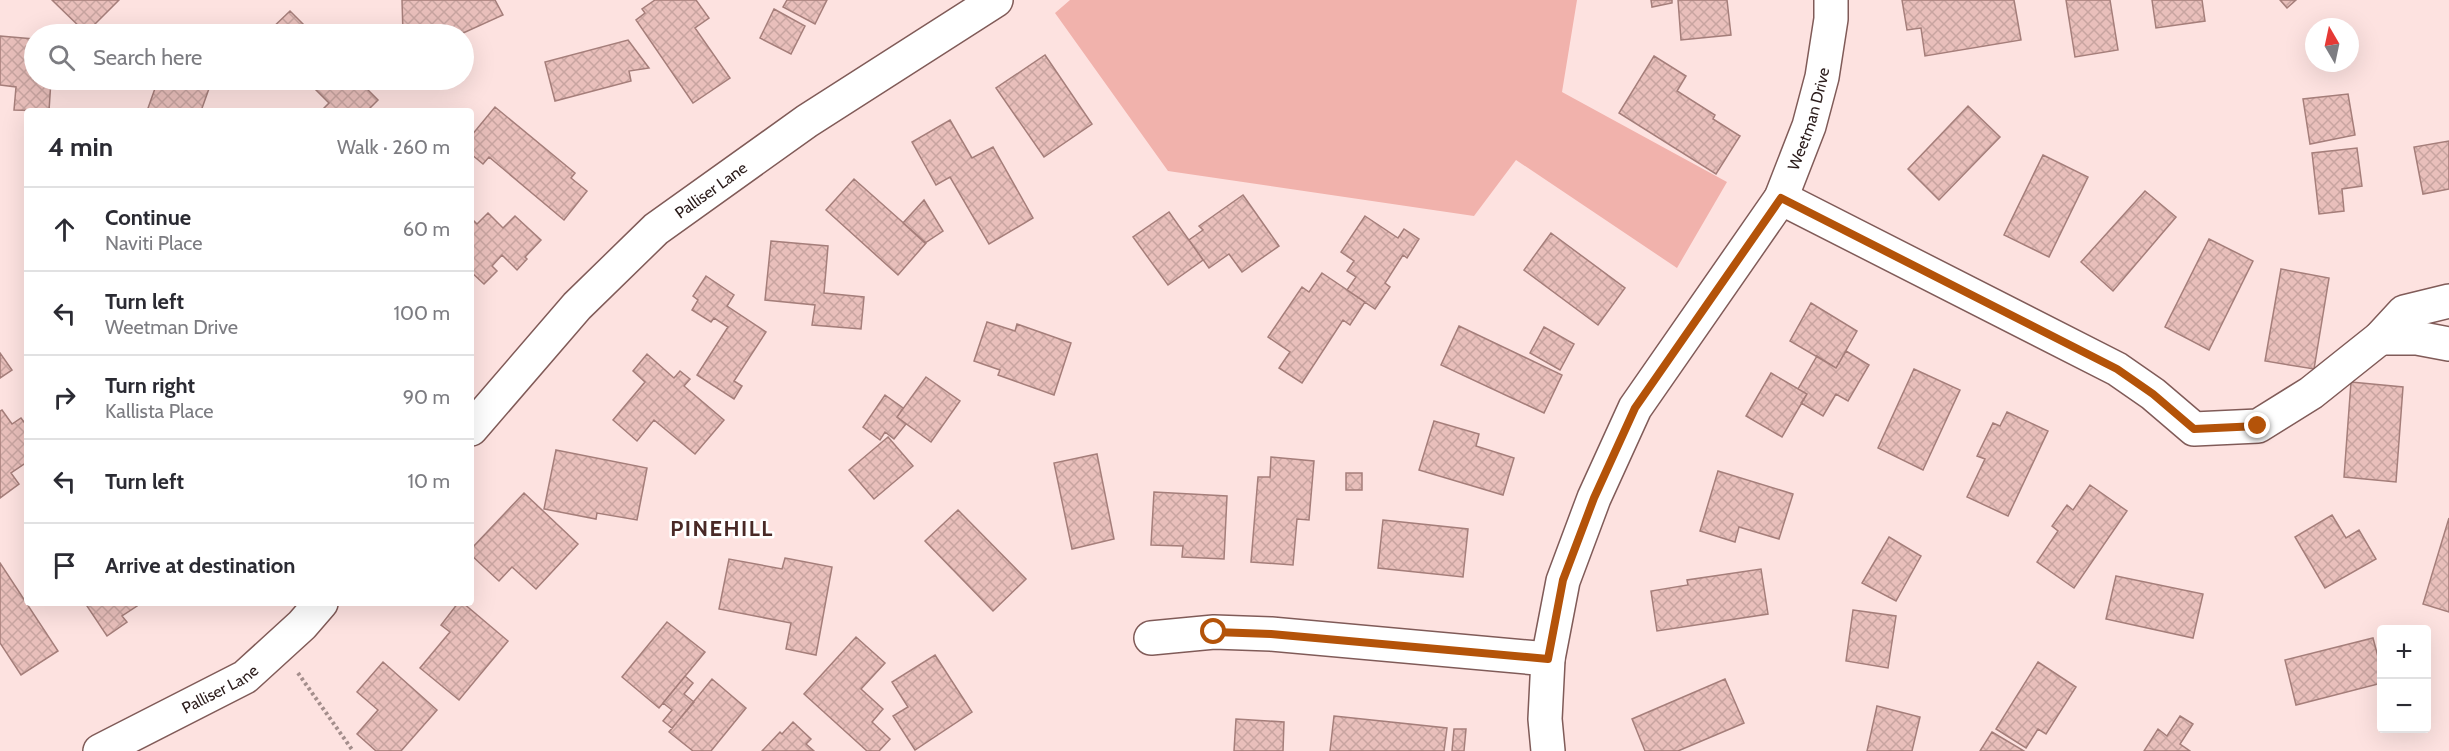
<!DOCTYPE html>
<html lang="en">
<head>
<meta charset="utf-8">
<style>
	:root { --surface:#fff; --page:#f2f2f3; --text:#2b2b33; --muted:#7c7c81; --line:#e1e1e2 }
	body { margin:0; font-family:Cabin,sans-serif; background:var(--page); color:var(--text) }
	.controls { position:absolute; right:18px; bottom:18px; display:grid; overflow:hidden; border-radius:6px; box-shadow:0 6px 24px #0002 }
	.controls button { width:54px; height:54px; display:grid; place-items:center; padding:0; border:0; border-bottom:2px solid var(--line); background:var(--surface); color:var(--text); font:30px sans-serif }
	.compass { position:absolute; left:2305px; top:18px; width:54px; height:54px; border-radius:50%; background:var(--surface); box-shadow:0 6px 24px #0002; rotate:351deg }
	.stop { position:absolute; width:18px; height:18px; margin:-14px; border:4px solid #b45309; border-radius:50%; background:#fff }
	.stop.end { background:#b45309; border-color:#fff; box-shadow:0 2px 6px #0008 }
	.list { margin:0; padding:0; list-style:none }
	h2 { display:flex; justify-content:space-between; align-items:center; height:78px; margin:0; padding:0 24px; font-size:26px }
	h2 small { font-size:20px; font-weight:400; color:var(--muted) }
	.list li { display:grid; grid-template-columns:39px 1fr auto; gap:18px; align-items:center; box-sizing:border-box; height:84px; padding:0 24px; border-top:2px solid var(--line) }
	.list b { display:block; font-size:22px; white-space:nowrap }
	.list p { margin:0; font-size:20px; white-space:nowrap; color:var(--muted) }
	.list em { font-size:20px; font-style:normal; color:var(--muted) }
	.icon { flex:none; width:33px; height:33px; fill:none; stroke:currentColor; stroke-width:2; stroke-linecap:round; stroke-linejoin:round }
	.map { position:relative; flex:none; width:2449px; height:751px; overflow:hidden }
	.search { position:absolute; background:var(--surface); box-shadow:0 6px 24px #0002; left:24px; top:24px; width:450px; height:66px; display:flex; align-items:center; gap:15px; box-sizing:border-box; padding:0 21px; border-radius:33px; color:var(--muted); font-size:22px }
	.panel { position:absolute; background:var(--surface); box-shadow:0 6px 24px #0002; left:24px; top:108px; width:450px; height:498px; border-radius:6px }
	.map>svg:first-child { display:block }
</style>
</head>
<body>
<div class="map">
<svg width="2449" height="751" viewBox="0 0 2449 751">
	<defs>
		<pattern id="building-cross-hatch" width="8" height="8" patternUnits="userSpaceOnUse" patternTransform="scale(1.5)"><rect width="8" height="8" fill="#e9bfbb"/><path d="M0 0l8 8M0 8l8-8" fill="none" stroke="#c8a4a0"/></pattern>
	</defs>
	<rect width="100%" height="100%" fill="#fde2e0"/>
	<!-- green -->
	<path fill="#f1b2ac" d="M1070,0H1577L1562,92L1727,182L1677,268L1516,160L1474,216L1168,171L1055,13Z"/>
	<!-- building -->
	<path fill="url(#building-cross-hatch)" stroke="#a57e7a" stroke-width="1.5" d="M52,0H119L86,33Z
		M402,0H495L503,15L461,34H403Z
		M655,0H696L709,18L695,28L730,78L693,103L636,20L645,13L642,9Z
		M787,0H827L815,24L783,7Z
		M1651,0H1672V3L1652,7Z
		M1678,0H1727L1731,35L1681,40Z
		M1902,0H2014L2021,40L1925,56L1921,28L1907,30Z
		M2066,0H2110L2118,50L2075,57Z
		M2152,0H2202L2205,21L2156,28Z
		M2280,0H2296L2287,8Z
		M774,9L805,26L791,54L760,38Z
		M290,11L313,34H266Z
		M0,36L34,39V80H51L49,111L14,110L16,87L0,85Z
		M628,40L649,68L629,71L631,81L555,101L545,62Z
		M1045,55L1092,124L1044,157L996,88Z
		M1654,56L1686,76L1677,91L1715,115L1713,119L1740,136L1716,174L1619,113Z
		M158,80H201L211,83L201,111H147Z
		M306,80H358L378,100L367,111H321L329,103Z
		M2348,94L2355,135L2310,144L2303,99Z
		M1968,106L2000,137L1939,200L1908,169Z
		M495,107L575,173L571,178L587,191L564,220L489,157L483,164L471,154V136Z
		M950,120L972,158L993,147L1033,218L989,244L950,177L936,185L912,142Z
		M2449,141V189L2423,194L2414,147Z
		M2357,148L2362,186L2342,189L2344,211L2319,214L2312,153Z
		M2043,155L2088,177L2049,257L2004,235Z
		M854,179L926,243L898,275L826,210Z
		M2145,191L2176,217L2113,291L2081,262Z
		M1243,195L1279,246L1242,272L1229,254L1209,268L1189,240L1203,230L1199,226Z
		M924,200L943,231L925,243L903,223Z
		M1169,212L1203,260L1168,285L1133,237Z
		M488,213L503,228L515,216L541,240L525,257L527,259L517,270L502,255L492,266L497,271L484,284L471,272V218L477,224Z
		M1365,216L1398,238L1404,229L1419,239L1407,258L1403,255L1385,283L1390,287L1375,309L1347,290L1356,277L1347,271L1354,261L1341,252Z
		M1551,233L1625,288L1598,325L1524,270Z
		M2209,239L2253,261L2209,350L2165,327Z
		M771,241L828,246L824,293L864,297L861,329L812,325L815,305L765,300Z
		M2281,269L2329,278L2314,369L2265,361Z
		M1322,273L1365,302L1350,325L1343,320L1302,383L1279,368L1290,352L1268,337L1302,287L1309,292Z
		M706,276L734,295L727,306L766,332L734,381L742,386L734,399L697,375L728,327L714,318L711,322L692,310L698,300L693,296Z
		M1811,303L1857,331L1836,368L1790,341Z
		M987,322L1015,331L1017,324L1071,343L1054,395L998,375L1000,370L974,361Z
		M1459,326L1562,375L1544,413L1441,365Z
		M1544,327L1574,344L1560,370L1530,353Z
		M1846,351L1869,365L1848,401L1836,394L1823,416L1801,403L1807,394L1798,389L1817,356L1836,368Z
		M0,353L12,370L0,378Z
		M647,354L674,378L680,371L690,379L684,386L724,420L695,454L654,420L637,441L613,420L645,382L633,371Z
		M1914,369L1960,390L1923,470L1878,448Z
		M1771,373L1807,394L1782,437L1746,416Z
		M926,377L960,401L931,442L897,417Z
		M2351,382L2403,387L2396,482L2344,477Z
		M885,395L903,408L897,417L906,424L894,439L885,432L880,440L863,427Z
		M2,410L12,424L21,418L27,426V462L11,473L19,484L0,498V411Z
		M2007,412L2048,431L2008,516L1967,497L1985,459L1977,456L1993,423L2000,426Z
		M1434,421L1479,434L1476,446L1514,458L1503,495L1419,470Z
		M888,437L913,466L874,499L849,470Z
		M556,450L647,468L637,520L597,513L596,519L544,509Z
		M1097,454L1114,539L1072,549L1054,463Z
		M1271,457L1314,461L1309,520L1297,519L1293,565L1251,562L1258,477H1270Z
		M1718,471L1793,494L1779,539L1739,527L1735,542L1700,531Z
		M1346,473H1362V490H1346Z
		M2090,485L2127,511L2074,588L2037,562L2058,531L2052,526L2067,505L2073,510Z
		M1154,492L1227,496L1224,559L1182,557L1183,546L1151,545Z
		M524,493L578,544L536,589L512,567L499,581L471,555V549Z
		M958,510L1026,579L993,611L925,541Z
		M2332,515L2346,538L2359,530L2376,559L2325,588L2295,537Z
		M2449,518V612L2423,604Z
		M1383,520L1468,529L1463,577L1378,568Z
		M1889,537L1921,556L1896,601L1862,583Z
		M785,558L832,567L816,655L786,649L791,623L719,609L729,559L782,569Z
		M0,563L58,651L21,675L0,643Z
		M1761,569L1768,614L1657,631L1651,591L1688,585L1687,580Z
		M2116,576L2203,594L2193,638L2106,619Z
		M85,603H135L137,606L122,616L127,622L107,636Z
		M458,603H463L508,641L459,700L420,668L450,632L441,625Z
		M1853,610L1896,616L1888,668L1846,661Z
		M667,622L705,652L659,708L622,677Z
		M856,637L885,663L861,689L883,709L872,722L890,739L879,751H867L804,694Z
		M2373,638L2382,672V683L2296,705L2285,660Z
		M935,655L972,712L915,750L893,716L908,707L892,682Z
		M383,662L437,710L401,751H376L357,734L378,710L357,692Z
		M2038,662L2076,687L2046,734L2038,729L2026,748L1996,729Z
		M685,676L693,683L684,694L694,702L672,728L663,721L672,710L663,703Z
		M712,679L746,708L711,751H693L669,732Z
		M1725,679L1744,723L1678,751H1645L1632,719Z
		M1877,706L1920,717L1912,751H1867Z
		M1334,716L1447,728L1444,751H1330Z
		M2180,716L2193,724L2180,744L2190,751H2144L2158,729L2167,736Z
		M1236,719L1284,722L1283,751H1234Z
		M793,722L811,739L806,744L814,751H762L780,732L782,734Z
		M1454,729H1466L1464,751H1452Z
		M1992,732L2024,751H1980Z"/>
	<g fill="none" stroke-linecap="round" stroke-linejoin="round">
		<!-- minor casing -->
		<g stroke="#805b58" stroke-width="36">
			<g id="minor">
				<path d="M1781,198L2117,369L2153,394L2194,429L2258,426L2311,393L2380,338L2404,312L2449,301"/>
				<path d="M2380,338H2417L2449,344"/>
				<path id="s1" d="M471,429L577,306L656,229L807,121L996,0"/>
				<path d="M1151,638L1214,632L1271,634L1548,659"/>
				<path id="s2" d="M100,751L245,677L302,625L321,603"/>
				<path id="s3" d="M1548,751L1545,719L1548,659L1563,581L1594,498L1635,408L1781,198L1809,126L1822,77L1831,19V0"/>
			</g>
		</g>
		<!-- path -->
		<path stroke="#a48e8c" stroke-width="4" stroke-dasharray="3 3" stroke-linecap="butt" d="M298,673L353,751"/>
		<!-- minor -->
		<use href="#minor" stroke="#fff" stroke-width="33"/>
	</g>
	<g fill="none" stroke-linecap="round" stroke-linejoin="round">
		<!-- route -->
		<path stroke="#b45309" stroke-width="8" d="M1214,632L1271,634L1548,659L1563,580L1594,498L1635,408L1781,198L2117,369L2153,394L2194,429L2258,426"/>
	</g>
	<g text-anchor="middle" stroke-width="5" stroke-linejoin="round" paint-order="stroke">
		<!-- street labels -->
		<g font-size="16" fill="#2a1b1a" stroke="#fff">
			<text dy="6" stroke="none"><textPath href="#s3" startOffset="699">Weetman Drive</textPath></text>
			<text dy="6" stroke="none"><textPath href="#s1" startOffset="340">Palliser Lane</textPath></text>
			<text dy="6" stroke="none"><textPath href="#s2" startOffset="135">Palliser Lane</textPath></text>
		</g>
		<!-- district labels -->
		<g font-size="22" font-weight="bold" letter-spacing="1.5" fill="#492926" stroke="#fff">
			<text x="722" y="536">PINEHILL</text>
		</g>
	</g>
</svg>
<div class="controls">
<button>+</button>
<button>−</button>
</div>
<svg class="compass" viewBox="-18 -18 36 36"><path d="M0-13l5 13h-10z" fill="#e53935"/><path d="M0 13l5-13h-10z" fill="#7c7c81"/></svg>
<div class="stop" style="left:1214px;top:632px"></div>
<div class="stop end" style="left:2258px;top:426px"></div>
<div class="search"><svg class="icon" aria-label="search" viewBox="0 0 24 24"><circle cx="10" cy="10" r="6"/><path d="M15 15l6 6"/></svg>Search here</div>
<section class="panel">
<h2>4 min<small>Walk · 260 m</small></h2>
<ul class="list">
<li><svg class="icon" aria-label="ahead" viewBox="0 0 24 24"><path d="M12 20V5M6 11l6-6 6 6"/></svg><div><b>Continue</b><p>Naviti Place</p></div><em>60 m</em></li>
<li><svg class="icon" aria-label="left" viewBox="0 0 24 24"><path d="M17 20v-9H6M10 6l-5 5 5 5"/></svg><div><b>Turn left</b><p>Weetman Drive</p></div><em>100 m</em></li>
<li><svg class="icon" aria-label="right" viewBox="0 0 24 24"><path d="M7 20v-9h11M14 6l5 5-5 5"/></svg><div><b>Turn right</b><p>Kallista Place</p></div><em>90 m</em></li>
<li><svg class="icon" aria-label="left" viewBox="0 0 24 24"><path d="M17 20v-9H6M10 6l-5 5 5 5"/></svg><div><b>Turn left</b></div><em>10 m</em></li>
<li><svg class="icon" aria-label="arrive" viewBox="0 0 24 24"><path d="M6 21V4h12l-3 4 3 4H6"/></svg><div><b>Arrive at destination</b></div></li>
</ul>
</section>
</div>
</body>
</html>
